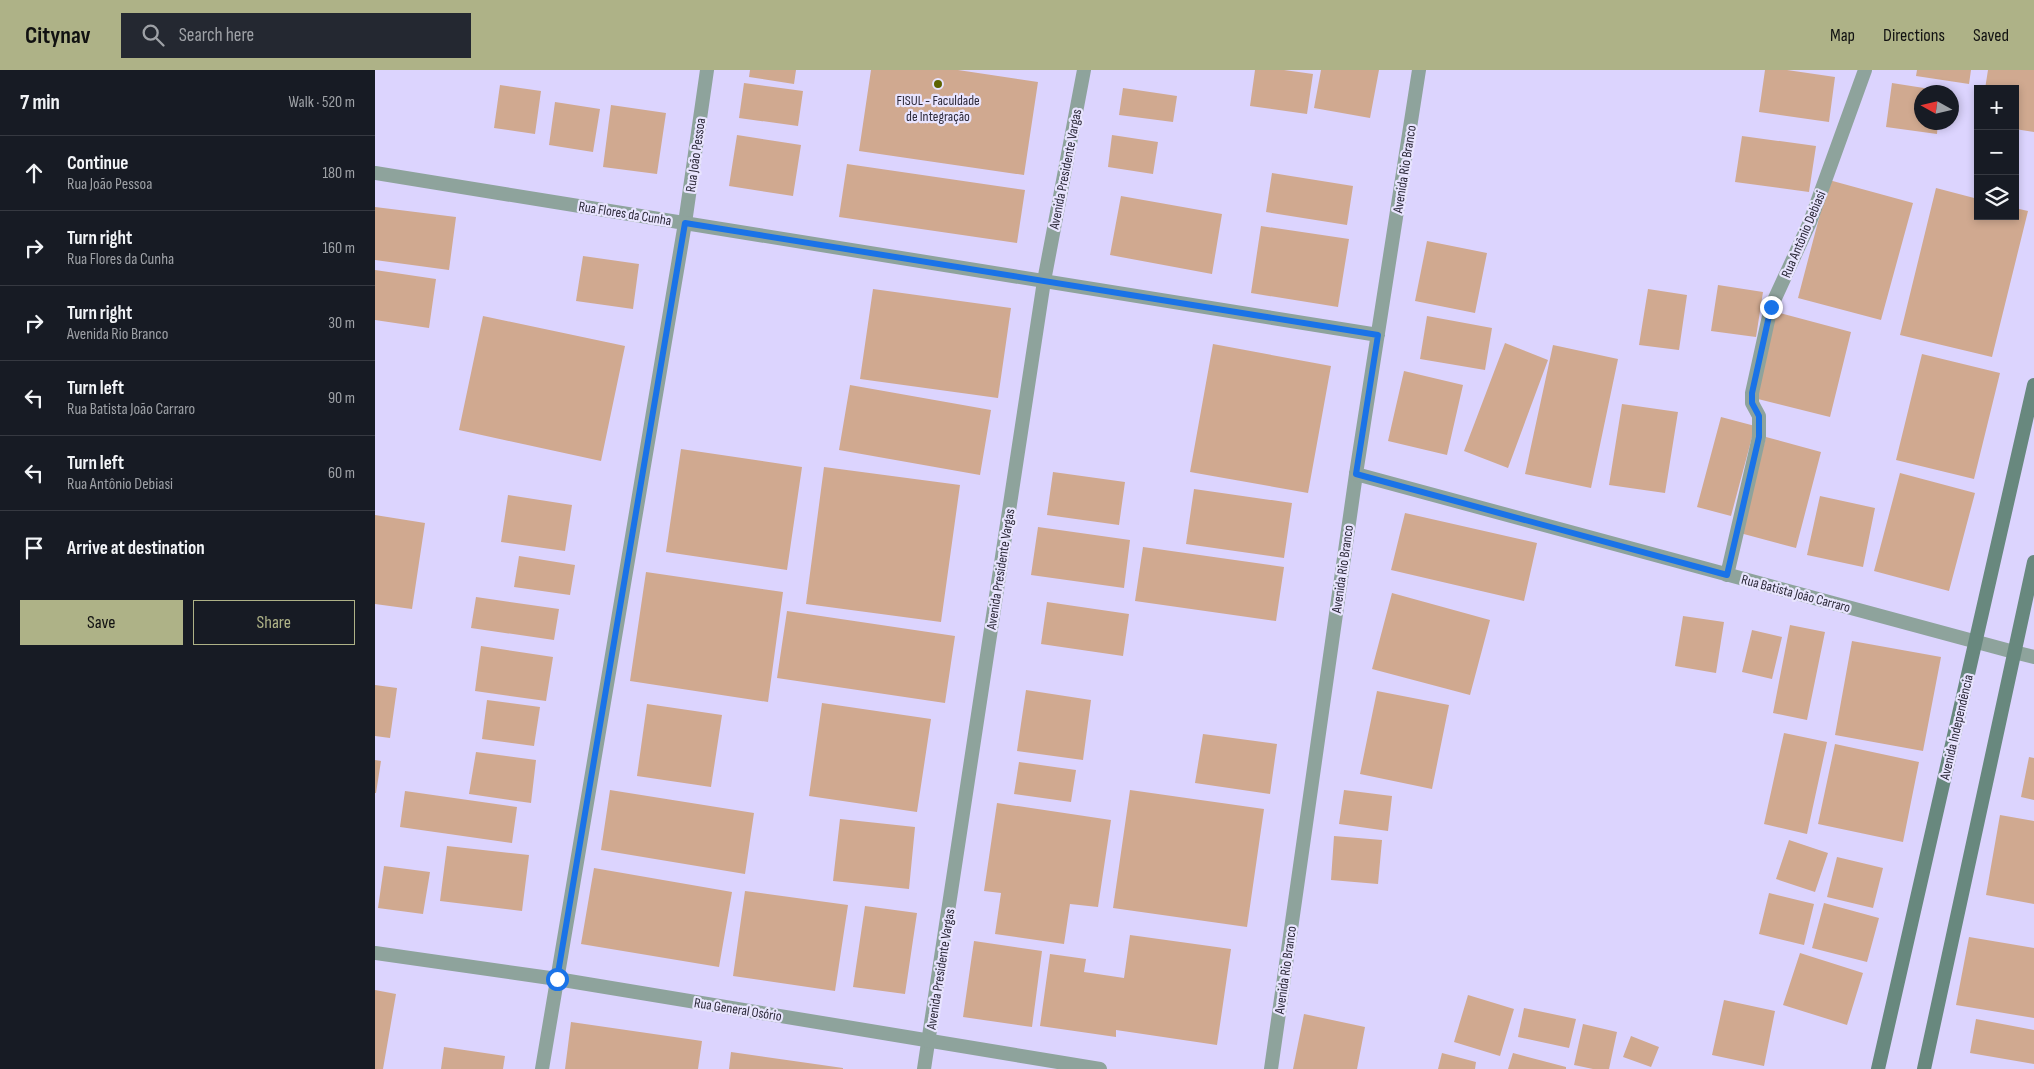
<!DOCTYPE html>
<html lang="en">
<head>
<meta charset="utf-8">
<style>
	:root { --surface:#171b24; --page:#242831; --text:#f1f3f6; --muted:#9ea1a6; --line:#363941; --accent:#aeb287 }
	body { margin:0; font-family:"Sofia Sans Condensed",sans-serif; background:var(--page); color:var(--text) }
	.controls { position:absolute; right:15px; top:15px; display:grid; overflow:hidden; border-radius:0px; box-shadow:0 2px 8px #0003 }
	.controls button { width:45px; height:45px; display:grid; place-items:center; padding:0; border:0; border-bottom:1px solid var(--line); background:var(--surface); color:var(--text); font:25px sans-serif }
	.compass { position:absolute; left:1539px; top:15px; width:45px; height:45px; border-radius:50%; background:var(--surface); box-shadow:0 2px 8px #0003; rotate:278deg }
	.stop { position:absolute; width:15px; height:15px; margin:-11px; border:4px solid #1a73e8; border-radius:50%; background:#fff }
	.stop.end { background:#1a73e8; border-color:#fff; box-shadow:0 1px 5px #0008 }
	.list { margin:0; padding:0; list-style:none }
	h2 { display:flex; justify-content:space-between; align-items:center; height:65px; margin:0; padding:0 20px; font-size:21px }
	h2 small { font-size:16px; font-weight:400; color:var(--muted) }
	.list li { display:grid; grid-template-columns:32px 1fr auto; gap:15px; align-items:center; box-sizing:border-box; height:75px; padding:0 20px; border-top:1px solid var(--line) }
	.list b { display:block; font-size:19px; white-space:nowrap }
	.list p { margin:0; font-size:16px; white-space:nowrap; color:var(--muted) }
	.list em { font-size:16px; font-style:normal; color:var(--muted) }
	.actions { display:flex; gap:10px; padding:15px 20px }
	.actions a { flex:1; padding:11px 0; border:1px solid var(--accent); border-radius:0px; text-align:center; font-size:18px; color:var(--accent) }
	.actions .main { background:var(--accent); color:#111 }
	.icon { flex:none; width:28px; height:28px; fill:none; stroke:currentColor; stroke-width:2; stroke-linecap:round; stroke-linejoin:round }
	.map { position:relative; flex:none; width:1659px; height:999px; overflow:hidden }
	header { display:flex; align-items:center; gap:30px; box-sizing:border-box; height:70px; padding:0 25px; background:var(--accent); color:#111 }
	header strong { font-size:24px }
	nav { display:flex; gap:28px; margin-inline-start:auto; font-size:18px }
	.search { width:350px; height:45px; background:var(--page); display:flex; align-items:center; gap:12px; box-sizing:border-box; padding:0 18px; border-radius:0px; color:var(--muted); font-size:19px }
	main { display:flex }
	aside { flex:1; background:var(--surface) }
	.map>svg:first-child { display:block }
</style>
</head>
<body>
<header>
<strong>Citynav</strong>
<div class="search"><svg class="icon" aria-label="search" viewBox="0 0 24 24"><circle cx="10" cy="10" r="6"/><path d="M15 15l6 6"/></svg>Search here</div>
<nav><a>Map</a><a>Directions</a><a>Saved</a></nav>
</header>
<main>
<aside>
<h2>7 min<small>Walk · 520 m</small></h2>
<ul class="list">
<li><svg class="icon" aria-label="ahead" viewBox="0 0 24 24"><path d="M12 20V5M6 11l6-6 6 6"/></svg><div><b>Continue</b><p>Rua João Pessoa</p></div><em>180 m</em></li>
<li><svg class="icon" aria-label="right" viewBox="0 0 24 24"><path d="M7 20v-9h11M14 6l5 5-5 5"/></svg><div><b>Turn right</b><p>Rua Flores da Cunha</p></div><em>160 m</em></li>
<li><svg class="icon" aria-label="right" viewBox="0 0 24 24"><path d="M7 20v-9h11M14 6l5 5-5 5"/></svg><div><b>Turn right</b><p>Avenida Rio Branco</p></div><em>30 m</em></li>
<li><svg class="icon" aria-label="left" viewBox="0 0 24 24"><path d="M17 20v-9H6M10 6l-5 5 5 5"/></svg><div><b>Turn left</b><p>Rua Batista João Carraro</p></div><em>90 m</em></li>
<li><svg class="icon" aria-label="left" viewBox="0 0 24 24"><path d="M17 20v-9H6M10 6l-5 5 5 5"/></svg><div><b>Turn left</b><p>Rua Antônio Debiasi</p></div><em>60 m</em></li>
<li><svg class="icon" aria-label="arrive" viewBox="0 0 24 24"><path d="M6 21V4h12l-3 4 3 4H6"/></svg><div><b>Arrive at destination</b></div></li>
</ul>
<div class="actions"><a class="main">Save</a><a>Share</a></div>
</aside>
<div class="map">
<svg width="1659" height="999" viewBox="0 0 1659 999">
	<rect width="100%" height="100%" fill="#dcd4fe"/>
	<!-- building -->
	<path fill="#d0a990" d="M375,0H421L419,14L374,7Z
		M496,0H583L663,12L649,105L484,81Z
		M880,0H909L938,4L932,44L875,36Z
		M946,0H1004L995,48L939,38Z
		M1390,0H1412L1460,7L1454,52L1384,42Z
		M1542,0H1596L1594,14L1541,6Z
		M1613,0H1659V62L1640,59V19H1610Z
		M369,13L428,21L423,56L364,48Z
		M1517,13L1568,21V22H1546V52H1563L1562,64L1511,57Z
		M125,15L166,21L160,64L119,58Z
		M748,18L802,26L798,52L744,45Z
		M180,32L225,39L218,82L174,75Z
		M236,35L291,43L282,104L228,97Z
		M362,65L426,75L418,126L354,116Z
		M737,65L783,72L778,104L733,97Z
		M1367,66L1441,76L1434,122L1360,112Z
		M472,94L650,120L642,173L464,147Z
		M897,103L978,116L972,155L891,142Z
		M1454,110L1538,133L1506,250L1423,228Z
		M1561,118L1603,129V146H1640V138L1653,141L1617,287L1525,265Z
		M746,126L847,144L837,204L735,185Z
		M0,137L81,147L74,200L0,190Z
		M886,156L974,169L963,237L876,223Z
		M1052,171L1112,183L1100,243L1040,231Z
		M208,186L264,194L258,239L201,231Z
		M0,200L61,209L54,258L0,250Z
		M1343,215L1388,222L1381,267L1336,261Z
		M498,219L636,238L623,328L485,309Z
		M1273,219L1312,225L1304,280L1264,275Z
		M1401,242L1476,262L1455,347L1379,328Z
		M108,246L250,276L226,391L84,360Z
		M1052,246L1117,258L1110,300L1045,289Z
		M1130,273L1173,290L1133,398L1089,381Z
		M838,274L956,296L933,423L815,402Z
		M1178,275L1243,289L1216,418L1150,404Z
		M1547,284L1625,303L1599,409L1521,390Z
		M1029,301L1088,315L1072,385L1013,371Z
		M475,315L616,340L605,405L464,380Z
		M1247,334L1303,342L1290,423L1234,415Z
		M1346,347L1380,356L1356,446L1322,437Z
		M1391,367L1446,382L1421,478L1365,463Z
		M306,379L427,397L412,500L291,482Z
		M449,397L585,415L566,552L431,534Z
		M678,402L750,412L744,455L672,445Z
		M1525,403L1600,423L1574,521L1499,501Z
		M819,419L917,433L909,488L811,474Z
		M133,425L197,435L190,481L126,472Z
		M1445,426L1500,438L1488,497L1432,485Z
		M1030,443L1162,473L1149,531L1016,500Z
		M0,445L50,453L37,539L0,534Z
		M663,457L755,470L749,518L656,505Z
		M768,477L909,497L901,551L760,531Z
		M144,486L200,495L195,525L139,517Z
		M271,502L408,522L393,632L255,611Z
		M1017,523L1115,550L1095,625L997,599Z
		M101,527L184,539L179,570L96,558Z
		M672,532L754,544L748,586L666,574Z
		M412,541L580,566L570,633L402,608Z
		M1308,546L1349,552L1341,603L1300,596Z
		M1415,555L1450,562L1432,650L1398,643Z
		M1377,560L1407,567L1397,609L1367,602Z
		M1477,571L1566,587L1548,681L1460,665Z
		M106,576L178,587L171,631L100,621Z
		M0,615L22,618L15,668L0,666Z
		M651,620L716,630L708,690L642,681Z
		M1002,621L1074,635L1057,719L985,704Z
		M112,630L165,637L159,676L107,669Z
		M447,633L556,649L542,742L434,726Z
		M272,634L347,645L336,717L262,706Z
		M1409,663L1452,672L1432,764L1389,754Z
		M828,664L902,674L895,724L820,713Z
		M1460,674L1544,692L1528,772L1443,754Z
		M101,682L161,690L156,733L94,724Z
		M1654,687L1659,688V730L1646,727Z
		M0,690L6,691L1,723H0Z
		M644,692L701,700L696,732L639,724Z
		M235,720L379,743L370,804L226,780Z
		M755,720L889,739L872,857L738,838Z
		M969,720L1017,726L1013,761L964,754Z
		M30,721L142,737L137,773L25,757Z
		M622,733L736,750L723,837L695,834L689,874L620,864L626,823L609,821Z
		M1625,745L1659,751V834L1611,825Z
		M465,749L540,757L534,819L458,811Z
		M959,766L1007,770L1003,814L956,810Z
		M1414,770L1453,783L1440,822L1401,809Z
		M72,776L154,785L147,841L65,831Z
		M1462,787L1508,798L1498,838L1452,827Z
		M9,796L55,802L48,844L3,838Z
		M219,798L357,822L344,897L206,874Z
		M370,821L473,835L460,921L358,906Z
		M1394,823L1439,834L1429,875L1384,864Z
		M1449,833L1504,848L1492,892L1437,878Z
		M490,836L542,843L530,924L478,917Z
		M755,865L856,879L842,975L741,960V967L665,956L675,884L711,889L709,902L749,908Z
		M1594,867L1659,878V948L1581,935Z
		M599,871L667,881L657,957L588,947Z
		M1425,883L1488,903L1472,955L1408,935Z
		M0,920L21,924L8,999H0Z
		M1093,925L1139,939L1125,986L1079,972Z
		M1349,930L1400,941L1389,996L1337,985Z
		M1149,938L1201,949L1194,978L1143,967Z
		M929,944L990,957L982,999H918Z
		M1601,949L1659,960V994L1595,983Z
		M196,952L327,971L323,999H190Z
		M1208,954L1242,962L1234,999H1218L1199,995Z
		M1256,966L1284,977L1276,997L1248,987Z
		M69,977L130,986L128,999H66Z
		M356,982L468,998V999H354Z
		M1067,983L1101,992L1100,999H1063Z
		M1138,983L1191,997V999H1133Z"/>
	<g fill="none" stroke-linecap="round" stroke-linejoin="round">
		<!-- minor -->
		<path stroke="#8ea39c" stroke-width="14" d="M310,153L332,0
			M1352,505L1384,367V346L1377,333V323L1396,237L1435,152L1490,0
			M1639,582L1659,587
			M0,883L182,909
			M549,999L669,211L709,0
			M896,999L981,404"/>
		<!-- tertiary -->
		<path stroke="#8ea39c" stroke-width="14" d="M1044,0L981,404L1639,582
			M0,103L1003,265
			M182,909L725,999
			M167,999L310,153"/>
		<!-- secondary -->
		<path stroke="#68887e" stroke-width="14" d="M1503,999L1659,315
			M1549,999L1659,492"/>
	</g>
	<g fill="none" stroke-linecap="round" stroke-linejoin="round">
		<!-- route -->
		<path stroke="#1a73e8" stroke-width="6" d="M182,909L310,153L1003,265L981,404L1352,505L1384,367V346L1377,333V323L1396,237"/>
	</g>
	<!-- markers -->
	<circle fill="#5d6300" stroke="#e8e4fe" stroke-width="2" cx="563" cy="14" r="5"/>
	<g text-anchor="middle" stroke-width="4.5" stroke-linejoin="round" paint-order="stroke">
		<!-- poi labels -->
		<g font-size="14" fill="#2c2939" stroke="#e8e4fe">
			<text x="563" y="35">FISUL - Faculdade<tspan x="563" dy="16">de Integração</tspan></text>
		</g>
		<!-- street labels -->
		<g font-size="14" fill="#2c2939" stroke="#e8e4fe">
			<text transform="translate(320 85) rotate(-82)" y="5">Rua João Pessoa</text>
			<text transform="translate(690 99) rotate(-79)" y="5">Avenida Presidente Vargas</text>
			<text transform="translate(1029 99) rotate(-81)" y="5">Avenida Rio Branco</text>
			<text transform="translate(250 143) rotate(9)" y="5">Rua Flores da Cunha</text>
			<text transform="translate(1428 164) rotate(-67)" y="5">Rua Antônio Debiasi</text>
			<text transform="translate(625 499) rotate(-81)" y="5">Avenida Presidente Vargas</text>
			<text transform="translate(967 499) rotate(-82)" y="5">Avenida Rio Branco</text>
			<text transform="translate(1421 523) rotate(15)" y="5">Rua Batista João Carraro</text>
			<text transform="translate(1581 657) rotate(-77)" y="5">Avenida Independência</text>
			<text transform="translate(565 899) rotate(-81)" y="5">Avenida Presidente Vargas</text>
			<text transform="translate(910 900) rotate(-82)" y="5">Avenida Rio Branco</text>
			<text transform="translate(363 939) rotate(9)" y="5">Rua General Osório</text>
		</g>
	</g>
</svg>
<div class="controls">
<button>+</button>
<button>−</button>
<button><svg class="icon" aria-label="layers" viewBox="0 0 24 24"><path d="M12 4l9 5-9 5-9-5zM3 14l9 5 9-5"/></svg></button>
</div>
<svg class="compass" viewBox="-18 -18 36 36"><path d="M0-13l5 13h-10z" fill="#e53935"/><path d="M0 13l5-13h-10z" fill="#9ea1a6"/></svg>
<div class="stop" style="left:182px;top:909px"></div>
<div class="stop end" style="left:1396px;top:237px"></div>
</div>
</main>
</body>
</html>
